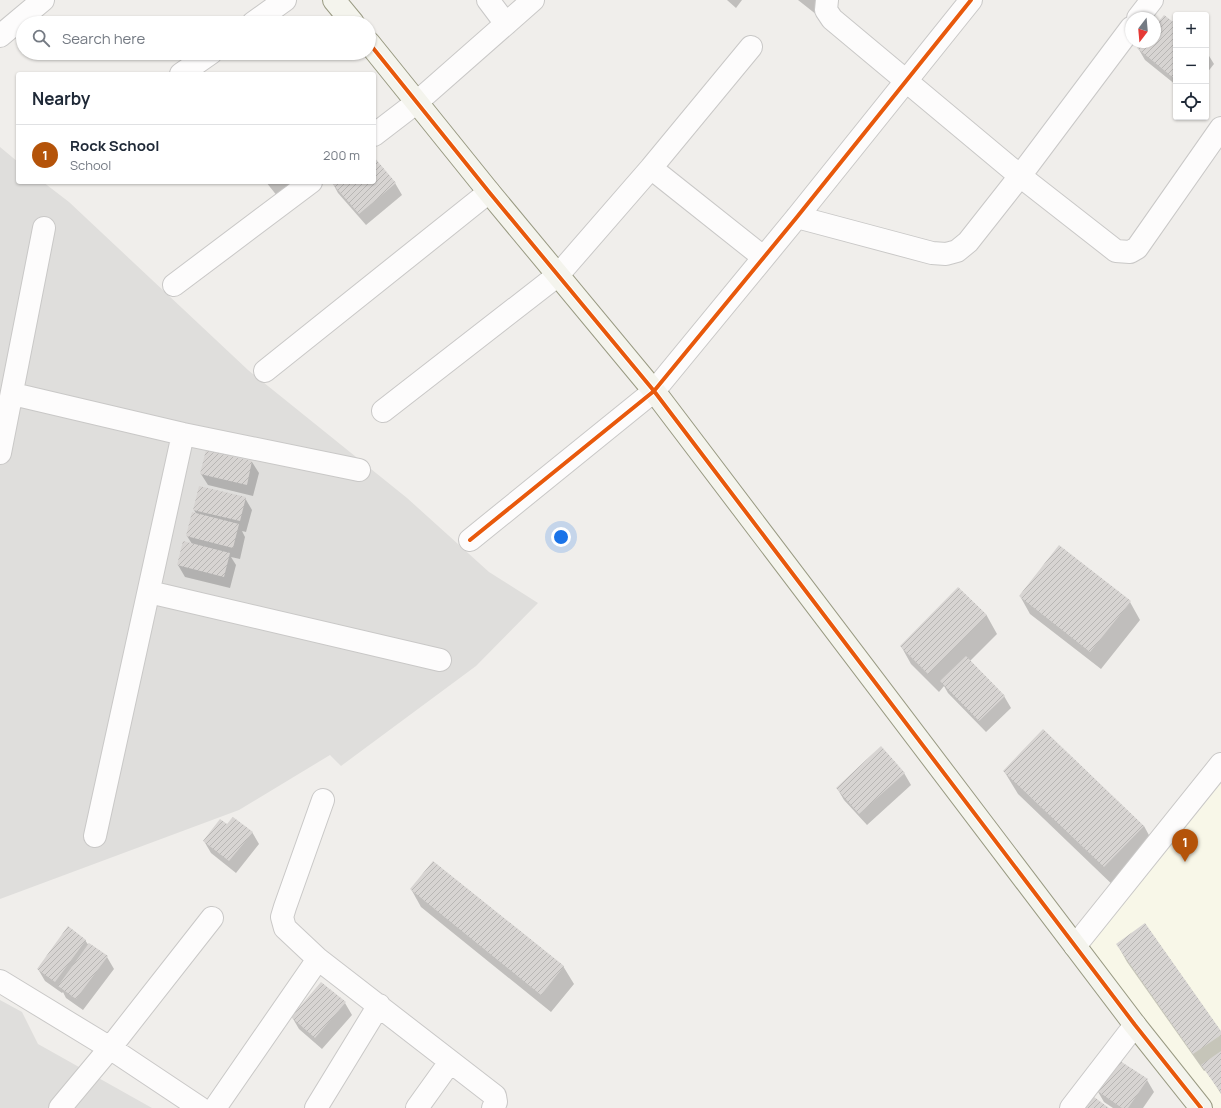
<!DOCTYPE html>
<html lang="en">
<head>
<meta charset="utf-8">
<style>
	:root { --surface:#fff; --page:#f2f2f3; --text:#1f2937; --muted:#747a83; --line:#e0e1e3; --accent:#b45309 }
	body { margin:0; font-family:Manrope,sans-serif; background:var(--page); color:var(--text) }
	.controls { position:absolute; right:12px; top:12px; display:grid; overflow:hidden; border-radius:4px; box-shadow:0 1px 3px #0004 }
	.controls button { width:36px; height:36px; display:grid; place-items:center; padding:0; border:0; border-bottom:1px solid var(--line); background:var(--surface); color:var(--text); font:20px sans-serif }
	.compass { position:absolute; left:1125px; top:12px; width:36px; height:36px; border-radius:50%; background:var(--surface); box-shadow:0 1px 3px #0004; rotate:196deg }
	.you { position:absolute; left:561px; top:537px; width:14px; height:14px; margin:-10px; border:3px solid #fff; border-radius:50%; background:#1a73e8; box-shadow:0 0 0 6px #1a73e833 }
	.badge { display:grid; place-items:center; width:26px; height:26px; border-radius:50%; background:var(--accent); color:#fff; font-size:13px; font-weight:700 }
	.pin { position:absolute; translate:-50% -33px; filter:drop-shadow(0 1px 2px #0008) }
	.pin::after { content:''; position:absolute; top:21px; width:14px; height:12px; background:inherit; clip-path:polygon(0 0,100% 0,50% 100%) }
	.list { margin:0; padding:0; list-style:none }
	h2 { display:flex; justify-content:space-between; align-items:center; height:52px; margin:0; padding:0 16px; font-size:17px }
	h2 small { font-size:13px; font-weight:400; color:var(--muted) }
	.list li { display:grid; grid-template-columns:26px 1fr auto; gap:12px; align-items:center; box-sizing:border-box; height:60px; padding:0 16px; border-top:1px solid var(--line) }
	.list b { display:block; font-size:15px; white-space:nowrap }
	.list p { margin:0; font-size:13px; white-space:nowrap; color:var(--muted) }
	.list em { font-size:13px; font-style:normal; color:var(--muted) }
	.icon { flex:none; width:22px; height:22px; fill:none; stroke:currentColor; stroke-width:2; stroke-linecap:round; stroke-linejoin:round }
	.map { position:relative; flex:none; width:1221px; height:1108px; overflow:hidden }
	.search { position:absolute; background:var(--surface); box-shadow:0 1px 3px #0004; left:16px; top:16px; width:360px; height:44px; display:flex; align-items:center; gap:10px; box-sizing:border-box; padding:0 14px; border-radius:22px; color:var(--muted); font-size:15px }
	.panel { position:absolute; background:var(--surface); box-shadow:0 1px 3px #0004; left:16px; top:72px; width:360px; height:112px; border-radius:4px }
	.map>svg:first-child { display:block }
</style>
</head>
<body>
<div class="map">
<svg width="1221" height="1108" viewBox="0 0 1221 1108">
	<defs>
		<pattern id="building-hatch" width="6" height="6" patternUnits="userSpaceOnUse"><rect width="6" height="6" fill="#d7d4d2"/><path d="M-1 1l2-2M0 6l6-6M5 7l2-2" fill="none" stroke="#b8b6b4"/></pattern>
	</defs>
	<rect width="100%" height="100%" fill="#f0eeeb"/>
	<!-- residential -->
	<path fill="#dfdedc" d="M0,147L18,162V182H43L69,202L248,370L407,498L489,572L538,603L476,666L341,766L330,755L239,810L0,899Z
		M0,1000L22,1012L38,1044L152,1108H0Z"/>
	<!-- education -->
	<path fill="#f8f7e8" d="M1221,768V1108H1192L1078,956Z"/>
	<!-- shadow -->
	<path fill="#0003" d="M727,0H742L736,8Z
		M798,0H829L817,15Z
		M1176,26V85L1145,60L1138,48L1143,42H1155V28Z
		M1206,51L1214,64L1206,74Z
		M374,158L395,183L402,195L366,225L338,193L332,182H374Z
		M266,182H294L278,197Z
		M252,462L259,473L253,496L208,485L201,474Z
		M245,498L252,510L246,532L242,531L245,537L240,559L231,557L236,565L230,588L185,577L178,565L192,544L187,536L197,515L194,510Z
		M958,588L987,616L997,634L970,661L1004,696L1011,708L986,732L948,693L944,686L939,692L911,664L901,646Z
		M1020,596L1130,602L1140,620L1101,669L1030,614Z
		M1004,771L1144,826L1157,850L1118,890L1018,794Z
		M904,773L911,785L867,825L844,800L837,788Z
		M227,825L252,832L259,844L236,873L211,853L204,841Z
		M411,889L563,966L574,984L551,1012L421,907Z
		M85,940L89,946L107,957L114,969L83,1010L66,998L63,992L62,993L45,981L38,969Z
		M1117,944L1221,1033V1094L1206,1070L1204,1071L1127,962Z
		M345,1003L352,1015L322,1049L299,1029L292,1017Z
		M1147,1080L1154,1092L1143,1108H1113L1104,1102L1097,1090Z"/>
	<!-- building -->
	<path fill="url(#building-hatch)" d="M1164,15L1176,24V80L1137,48L1142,42H1155V26Z
		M374,157L396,183L359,214L331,182H374Z
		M206,450L252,461L247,485L200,474Z
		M199,486L246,497L240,521L193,510Z
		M192,512L239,524L233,548L186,536Z
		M183,541L230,553L224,577L177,565Z
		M1059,545L1131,601L1090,652L1019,596Z
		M958,587L987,615L928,674L900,646Z
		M966,656L1005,696L979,721L940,681Z
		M1043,729L1144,826L1104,867L1003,771Z
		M881,746L905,773L859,814L836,788Z
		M233,817L253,832L229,861L203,841L220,819L227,824Z
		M433,861L564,966L541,995L410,889Z
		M1145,923L1221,1031V1035L1193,1054L1116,944Z
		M68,926L86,940L55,982L37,969Z
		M89,943L108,956L76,999L58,986Z
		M321,982L346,1002L315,1038L291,1017Z
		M1221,1051V1093L1201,1065Z
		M1117,1059L1148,1079L1128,1108H1122L1096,1090Z
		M1086,1091L1109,1108H1074Z"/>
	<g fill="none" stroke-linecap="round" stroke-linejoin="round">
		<!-- street casing -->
		<g stroke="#c9c8c7" stroke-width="24">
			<path id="street" d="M488,0L506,24
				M827,0L826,10L832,19L1020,176L1116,251L1130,252L1137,248L1221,128
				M1138,18L1152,0
				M253,23L285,0
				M0,36L43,0
				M181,74L211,53
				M374,135L417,102L533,0
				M651,168L763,257
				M797,217L932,253L946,254L957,251L968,242L1020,176L1131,28
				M174,285L311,182
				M265,371L489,192
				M13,394L183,434L359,470
				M383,411L558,275L651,168L751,47
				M0,453L44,228
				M470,540L654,391L797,217L971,0
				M149,592L440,660
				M323,800L285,907L282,917L285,928L318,959L495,1096L496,1102L493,1108
				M95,836L183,434
				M1075,946L1221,764
				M0,981L110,1048L200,1108
				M60,1108L110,1048L212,918
				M215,1108L318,959
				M316,1108L379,1005
				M417,1108L450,1062
				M1071,1108L1135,1025"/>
		</g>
		<!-- secondary casing -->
		<g stroke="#999a82" stroke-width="24">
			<path id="secondary" d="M334,0L353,23
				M369,43L489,192L654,391L1135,1025L1201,1108"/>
		</g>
		<!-- street -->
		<use href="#street" stroke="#fdfcfc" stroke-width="22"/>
		<!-- secondary -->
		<use href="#secondary" stroke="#f4f4ed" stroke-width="22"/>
		<!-- cycleway casing -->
		<g stroke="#fff" stroke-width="6">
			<path id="cycleway" d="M369,43L489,192L654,391L1135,1025L1201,1108
				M470,540L654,391L797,217L971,0"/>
		</g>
		<!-- cycleway -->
		<use href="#cycleway" stroke="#e8590c" stroke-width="4"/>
	</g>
</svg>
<div class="controls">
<button>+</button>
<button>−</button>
<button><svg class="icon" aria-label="locate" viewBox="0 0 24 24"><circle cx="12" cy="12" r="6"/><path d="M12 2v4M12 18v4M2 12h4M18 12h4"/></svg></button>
</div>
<svg class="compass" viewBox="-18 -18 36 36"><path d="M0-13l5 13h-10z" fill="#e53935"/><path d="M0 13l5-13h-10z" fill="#747a83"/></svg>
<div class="you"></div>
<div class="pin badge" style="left:1185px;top:862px">1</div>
<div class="search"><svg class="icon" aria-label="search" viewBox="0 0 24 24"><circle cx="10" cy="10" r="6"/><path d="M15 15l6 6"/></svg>Search here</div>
<section class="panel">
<h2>Nearby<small></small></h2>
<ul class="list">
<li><span class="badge">1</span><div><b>Rock School</b><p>School</p></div><em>200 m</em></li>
</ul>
</section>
</div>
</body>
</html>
